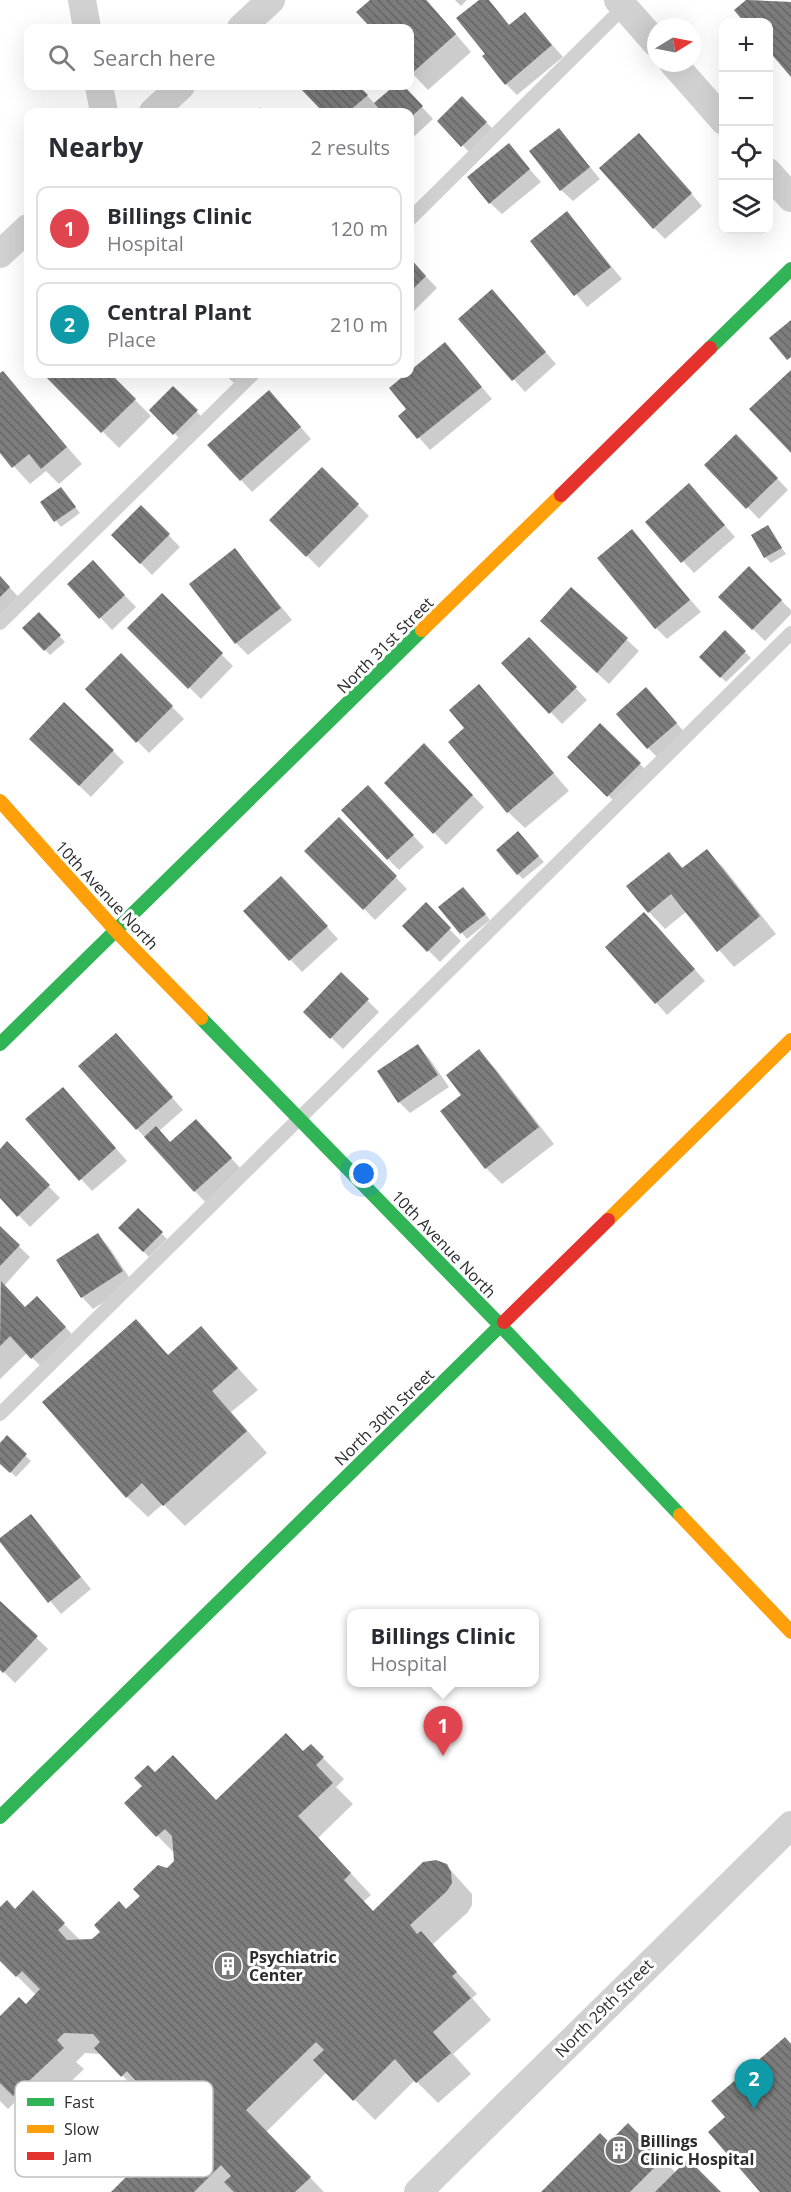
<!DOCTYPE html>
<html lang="en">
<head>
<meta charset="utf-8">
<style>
	:root { --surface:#fff; --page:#f2f2f3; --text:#2b2b33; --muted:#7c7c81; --line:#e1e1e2; --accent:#0f766e }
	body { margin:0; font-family:"Open Sans",sans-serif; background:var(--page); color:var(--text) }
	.controls { position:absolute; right:18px; top:18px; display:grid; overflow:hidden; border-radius:12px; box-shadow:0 6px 24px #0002 }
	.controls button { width:54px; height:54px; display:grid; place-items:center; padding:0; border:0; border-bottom:2px solid var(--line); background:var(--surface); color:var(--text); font:30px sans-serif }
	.compass { position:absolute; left:647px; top:18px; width:54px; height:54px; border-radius:50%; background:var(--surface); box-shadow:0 6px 24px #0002; rotate:80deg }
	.you { position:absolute; left:364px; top:1174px; width:21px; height:21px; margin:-15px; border:4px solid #fff; border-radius:50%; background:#1a73e8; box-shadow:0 0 0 9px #1a73e833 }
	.badge { display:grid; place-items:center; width:39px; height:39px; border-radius:50%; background:var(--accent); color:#fff; font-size:20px; font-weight:700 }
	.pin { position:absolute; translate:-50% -50px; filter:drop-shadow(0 2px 3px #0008) }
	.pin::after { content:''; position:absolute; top:32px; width:21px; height:18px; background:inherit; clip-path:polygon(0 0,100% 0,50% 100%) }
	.popup { position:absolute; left:347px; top:1609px; width:192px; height:78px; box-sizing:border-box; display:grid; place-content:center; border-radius:12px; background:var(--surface); filter:drop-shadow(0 2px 4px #0005); font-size:20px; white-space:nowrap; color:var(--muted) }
	.popup b { font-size:22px; color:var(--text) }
	.popup::after { content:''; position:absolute; left:50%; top:100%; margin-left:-12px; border:12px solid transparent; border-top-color:var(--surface) }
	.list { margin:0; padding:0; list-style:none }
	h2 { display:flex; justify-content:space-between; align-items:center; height:78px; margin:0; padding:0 24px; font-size:26px }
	h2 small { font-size:20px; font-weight:400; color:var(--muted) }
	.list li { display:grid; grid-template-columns:39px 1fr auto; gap:18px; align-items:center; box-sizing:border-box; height:84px; margin:0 12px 12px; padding:0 12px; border:2px solid var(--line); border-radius:12px }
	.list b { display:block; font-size:22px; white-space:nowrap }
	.list p { margin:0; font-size:20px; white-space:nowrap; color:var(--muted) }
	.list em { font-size:20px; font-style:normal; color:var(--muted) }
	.icon { flex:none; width:33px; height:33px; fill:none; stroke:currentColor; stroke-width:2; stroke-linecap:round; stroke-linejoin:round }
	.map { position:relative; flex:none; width:791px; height:2192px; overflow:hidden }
	.search { position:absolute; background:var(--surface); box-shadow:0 6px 24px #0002; left:24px; top:24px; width:390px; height:66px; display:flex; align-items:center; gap:15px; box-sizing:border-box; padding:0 21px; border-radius:12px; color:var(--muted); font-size:22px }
	.panel { position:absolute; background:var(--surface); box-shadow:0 6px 24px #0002; left:24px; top:108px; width:390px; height:270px; border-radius:12px }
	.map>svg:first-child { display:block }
</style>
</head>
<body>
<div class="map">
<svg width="791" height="2192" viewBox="0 0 791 2192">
	<defs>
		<pattern id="building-back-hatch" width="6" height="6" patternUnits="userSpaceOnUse" patternTransform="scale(1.5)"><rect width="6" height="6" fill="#7d7d7d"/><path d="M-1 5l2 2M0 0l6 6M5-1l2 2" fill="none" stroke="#676767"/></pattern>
	</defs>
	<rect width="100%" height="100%" fill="#fff"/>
	<!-- shadow -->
	<path fill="#0003" d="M372,0H427L471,52L428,90L410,71V28H373L358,12Z
		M455,0H467L461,6Z
		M481,0H487L510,26L525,14L563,57L517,95L506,84L487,54Z
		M748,0L791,2V74L768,22H746L736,11Z
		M300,86H358L375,104L396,86H403L433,119L410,140V112H384L379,107L372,112H325Z
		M462,98L498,134L474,157L439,121Z
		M260,107L265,112H254Z
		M559,130L600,179L573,201L561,190Z
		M508,145L541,182L502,214L490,203Z
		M650,146L702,206L665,239L654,228Z
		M567,213L622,279L587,307L532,241Z
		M410,260L437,288L410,315Z
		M503,303L556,364L525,392L460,319Z
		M445,344L492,399L430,450L400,416L408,409Z
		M28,348V356L24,352Z
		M3,373L82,464L59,484L46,471L30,484L0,451V375Z
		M45,374H109L151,416L119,448Z
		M224,374H244L234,383Z
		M173,388L208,423L186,445L151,410Z
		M280,403L311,439L252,492L209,445Z
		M748,447L788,490L759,519L706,465Z
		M322,469L369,516L319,568L271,520Z
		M61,489L80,513L61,527L42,503Z
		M700,497L735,537L694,573L647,522Z
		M141,507L180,547L152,575L113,535Z
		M767,527L786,554L771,563L765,557Z
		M631,531L701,612L667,639L656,628Z
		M235,550L292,620L248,655L236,643Z
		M749,569L791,610V614L765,641L720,597Z
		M104,574L136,607L112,630L69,584Z
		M0,577L26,605L0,628Z
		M572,589L639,651L609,684L553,633Z
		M162,595L233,666L201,699L129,628Z
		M39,614L65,642L50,655L24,628Z
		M725,632L751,658L726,682L701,657Z
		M529,639L587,700L562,724L504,663Z
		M121,655L184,719L149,753L87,689Z
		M479,686L569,791L525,828L508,812Z
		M657,701L687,735L659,759L648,748Z
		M600,725L651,775L620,807L569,757Z
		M424,745L484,807L446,845L386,783Z
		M42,750L113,751L124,762L91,797Z
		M379,799L424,847L399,870L388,859Z
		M339,819L407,889L375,920L307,851Z
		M523,839L544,862L523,879L518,874Z
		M706,851L723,867L776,934L734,967L686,912L665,929L649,912L669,854L684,869Z
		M293,889L338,939L302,972L245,911Z
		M469,894L490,920L467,939L440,907Z
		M426,905L461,941L440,962L404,926Z
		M656,925L705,981L667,1015L607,947Z
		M341,974L379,1012L343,1049L305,1012Z
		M127,1046L183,1110L159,1131L171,1144L207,1132L242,1170L206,1203L137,1129Z
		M417,1046L429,1058L449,1087L410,1113L399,1102Z
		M479,1051L495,1068L554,1144L502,1184L486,1168L463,1095Z
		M74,1101L127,1161L92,1191L28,1120Z
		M7,1144L60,1198L30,1227L0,1196V1151Z
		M138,1210L167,1239L149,1257L120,1228Z
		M0,1228L30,1257L4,1286L26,1309L54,1315L81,1344L49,1374L27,1353L0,1379Z
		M98,1235L109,1247L133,1283L93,1309L82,1297Z
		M136,1321L169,1356L201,1328L258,1390L231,1412L267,1453L185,1526L163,1504L148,1517L127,1497Z
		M7,1438L31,1461L16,1477L0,1462V1445Z
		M31,1516L91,1589L61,1614L0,1540Z
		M0,1603L48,1649L15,1683L0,1668Z
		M311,1746L344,1779L336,1787L353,1804L318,1838L371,1895L363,1902L373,1912L446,1865L472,1894V1905L468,1912L432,1945L477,1994L472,1998L491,2020L453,2054L471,2074L438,2103L415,2080L375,2120L327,2072L266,2132L324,2192H114L175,2141L173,2129L102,2054L85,2053L76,2062L84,2069L35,2116L18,2099L8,2109L0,2101V2018L26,2006L36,1995L0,1959V1909L15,1911L33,1893L81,1941H93L175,1862V1854L126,1803L156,1774L216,1802Z
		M628,2125L676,2173L719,2192H543L609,2144Z"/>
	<!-- building -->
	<path fill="url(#building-back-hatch)" d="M370,0H426L456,34L410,75V28H371L356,12Z
		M479,0H489L509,25L525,12L552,45L505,85L482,56L485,54L456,18Z
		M746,0L791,2V77L768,50V22H744L734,10Z
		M298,86H359L368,95L348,112H323Z
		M394,86H404L423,106L410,118V112H382L374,103Z
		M462,96L487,122L461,147L437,121Z
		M559,128L590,167L560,191L529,151Z
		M639,133L692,193L653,229L599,168Z
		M509,143L530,169L489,204L467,177Z
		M567,211L611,267L574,296L530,241Z
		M410,258L426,276L410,292Z
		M492,289L546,352L512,381L458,319Z
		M791,320V357L787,360L769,338Z
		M445,342L482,387L417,439L398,416L406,409L389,388Z
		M791,370V453L749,409Z
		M3,371L67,447L41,469L29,454L12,468L0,453V373Z
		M43,374H111L136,399L101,433Z
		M173,386L198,410L173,435L149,410Z
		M269,390L301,427L240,481L207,445Z
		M736,434L778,478L746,509L704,465Z
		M322,467L359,504L306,557L269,520Z
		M689,483L725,525L681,563L645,522Z
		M61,487L76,507L54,522L40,502Z
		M141,505L170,534L140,564L111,535Z
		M768,525L782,548L764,558L751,535Z
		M632,529L690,600L655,629L597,558Z
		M235,548L281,608L235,644L189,584Z
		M93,560L125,595L99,619L67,584Z
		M749,566L782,600L752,630L718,597Z
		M0,576L10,587L0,597Z
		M571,587L628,638L597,673L540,621Z
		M162,593L223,653L188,689L127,628Z
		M39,612L61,635L44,651L22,628Z
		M725,630L746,651L720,678L699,657Z
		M529,637L577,687L549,714L501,663Z
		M121,653L173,706L136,743L85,689Z
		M479,684L554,773L507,813L448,742L464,728L449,710Z
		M646,687L677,723L647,749L616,714Z
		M64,702L114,750L79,786L29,739Z
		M600,723L641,763L607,797L567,757Z
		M424,743L473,795L433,834L384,783Z
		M368,785L414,835L387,860L341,810Z
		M339,817L397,876L363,910L304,851Z
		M518,831L539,856L517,875L496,850Z
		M707,849L760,916L717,952L671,894L648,913L626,886L669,852L682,868Z
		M281,876L328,926L289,961L243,911Z
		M463,887L486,914L460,934L438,907Z
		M426,902L451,928L427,952L402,926Z
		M644,912L695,969L655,1004L605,947Z
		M341,972L369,999L330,1039L303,1012Z
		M116,1033L173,1097L136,1130L78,1066Z
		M418,1044L438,1075L398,1103L377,1071Z
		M479,1049L539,1127L485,1169L440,1111L461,1095L446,1075Z
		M63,1087L116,1148L79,1181L25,1119Z
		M196,1119L232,1158L194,1192L144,1137L156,1126L170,1142Z
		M7,1141L50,1185L17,1217L0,1198V1149Z
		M138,1208L163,1232L143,1252L118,1228Z
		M0,1226L20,1245L0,1266Z
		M98,1233L123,1271L81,1298L56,1260Z
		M1,1281L25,1307L37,1296L66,1327L31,1359L10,1336L0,1346Z
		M136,1319L168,1355L201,1326L238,1368L212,1391L247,1431L163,1506L142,1483L126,1498L42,1402Z
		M7,1435L27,1454L10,1473L0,1464V1443Z
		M31,1514L81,1577L48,1603L0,1542V1538Z
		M0,1601L38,1636L3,1673L0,1670Z
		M286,1733L303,1751L311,1744L324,1757L316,1765L333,1783L298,1816L351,1873L344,1880L373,1911L423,1862L436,1860L447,1864L451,1872L452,1883L447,1891L410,1925L417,1934L421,1931L457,1972L452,1976L471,1998L433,2032L451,2053L416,2083L395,2059L353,2101L313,2060L324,2050L316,2042L246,2110L311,2177L295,2192H234L224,2182L231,2176L221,2165L194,2192H111L158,2145L163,2151L173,2141L169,2115L162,2107L156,2114L131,2086L136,2081L127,2071L121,2077L94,2048L100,2042L93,2034L64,2033L57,2040L64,2048L13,2096L0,2083V2016L19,1997L26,2004L40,1989L22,1971L16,1977L0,1961V1907L7,1900L15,1909L33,1890L65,1923L58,1930L67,1940L92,1939L100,1932L94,1925L119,1901L126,1909L140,1896L133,1889L158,1865L167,1868L174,1861L172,1836L165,1829L156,1837L124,1803L142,1786L134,1778L148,1765L155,1772L173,1755L216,1800Z
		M785,2037L791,2044V2192H760L708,2132L725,2117L711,2101Z
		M628,2123L663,2159L630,2192H541L600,2133L609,2142Z
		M688,2159L721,2192H655Z"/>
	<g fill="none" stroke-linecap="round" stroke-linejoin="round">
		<!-- lane -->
		<path stroke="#d1d1d1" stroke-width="14" d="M410,219L626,5
			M0,623L253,374
			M0,1414L791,633"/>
		<!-- street -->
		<path stroke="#d1d1d1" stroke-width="28" d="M82,0L87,28
			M618,0L656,43
			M241,28L271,0
			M673,63L724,121
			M99,86L104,112
			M153,112L181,86
			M768,172L791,198
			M0,254L28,228
			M418,2192L791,1825"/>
		<!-- fast -->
		<path stroke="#30b455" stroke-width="14" d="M710,348L791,269
			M201,1018L501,1326L680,1515
			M0,1044L422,630
			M0,1817L504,1322"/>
		<!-- slow -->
		<path stroke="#ff9f0a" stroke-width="14" d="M422,630L561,495
			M0,801L117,932L201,1018
			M608,1220L791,1040
			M680,1515L791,1632"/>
		<!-- jam -->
		<path stroke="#e5322d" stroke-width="14" d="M561,495L710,348
			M504,1322L608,1220"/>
	</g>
	<!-- icons -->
	<defs>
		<g id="building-disc" transform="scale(1.5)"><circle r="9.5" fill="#767676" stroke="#fff"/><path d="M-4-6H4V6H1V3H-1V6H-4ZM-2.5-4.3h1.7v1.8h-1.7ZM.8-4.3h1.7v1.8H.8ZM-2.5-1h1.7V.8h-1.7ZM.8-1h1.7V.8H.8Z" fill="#fff"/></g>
	</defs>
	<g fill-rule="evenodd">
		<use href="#building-disc" x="228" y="1966"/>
		<use href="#building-disc" x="619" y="2150"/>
	</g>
	<g text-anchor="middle" stroke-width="6" stroke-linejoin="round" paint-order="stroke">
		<!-- street labels -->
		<g font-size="16" fill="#2c2c2c" stroke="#fff">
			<text transform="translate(385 645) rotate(-45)" y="6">North 31st Street</text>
			<text transform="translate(107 895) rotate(47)" y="6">10th Avenue North</text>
			<text transform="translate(444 1244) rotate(46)" y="6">10th Avenue North</text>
			<text transform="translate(384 1417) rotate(-44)" y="6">North 30th Street</text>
			<text transform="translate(604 2008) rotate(-45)" y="6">North 29th Street</text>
		</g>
		<!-- poi labels -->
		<g font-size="16" font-weight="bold" fill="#2c2c2c" stroke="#fff" text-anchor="start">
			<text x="249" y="1963">Psychiatric<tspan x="249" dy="18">Center</tspan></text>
			<text x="640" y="2147">Billings<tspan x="640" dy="18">Clinic Hospital</tspan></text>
		</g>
	</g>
	<!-- legend -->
	<rect x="15" y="2081" width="198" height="96" rx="9" fill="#fff" stroke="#c0c0c0" stroke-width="1.5"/>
	<rect x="27" y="2098" width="27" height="8" fill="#30b455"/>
	<rect x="27" y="2125" width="27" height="8" fill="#ff9f0a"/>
	<rect x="27" y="2152" width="27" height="8" fill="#e5322d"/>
	<g font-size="16" fill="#2c2c2c">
		<text x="64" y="2108">Fast</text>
		<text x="64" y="2135">Slow</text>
		<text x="64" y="2162">Jam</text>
	</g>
</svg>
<div class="controls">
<button>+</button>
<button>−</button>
<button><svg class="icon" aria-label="locate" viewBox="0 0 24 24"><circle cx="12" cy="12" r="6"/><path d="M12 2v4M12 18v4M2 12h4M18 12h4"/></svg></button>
<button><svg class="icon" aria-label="layers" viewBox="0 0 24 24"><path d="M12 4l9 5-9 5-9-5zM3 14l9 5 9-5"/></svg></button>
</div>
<svg class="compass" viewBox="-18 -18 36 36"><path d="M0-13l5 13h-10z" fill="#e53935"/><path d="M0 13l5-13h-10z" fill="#7c7c81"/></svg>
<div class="you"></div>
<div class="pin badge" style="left:443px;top:1756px;background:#e0444e">1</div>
<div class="popup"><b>Billings Clinic</b>Hospital</div>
<div class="pin badge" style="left:754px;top:2109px;background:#0f9aa8">2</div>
<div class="search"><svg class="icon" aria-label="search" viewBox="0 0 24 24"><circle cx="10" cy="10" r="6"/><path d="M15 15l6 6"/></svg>Search here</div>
<section class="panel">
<h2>Nearby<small>2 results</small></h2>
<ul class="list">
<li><span class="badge" style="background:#e0444e">1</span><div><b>Billings Clinic</b><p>Hospital</p></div><em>120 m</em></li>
<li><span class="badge" style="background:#0f9aa8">2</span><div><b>Central Plant</b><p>Place</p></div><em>210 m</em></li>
</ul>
</section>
</div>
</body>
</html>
